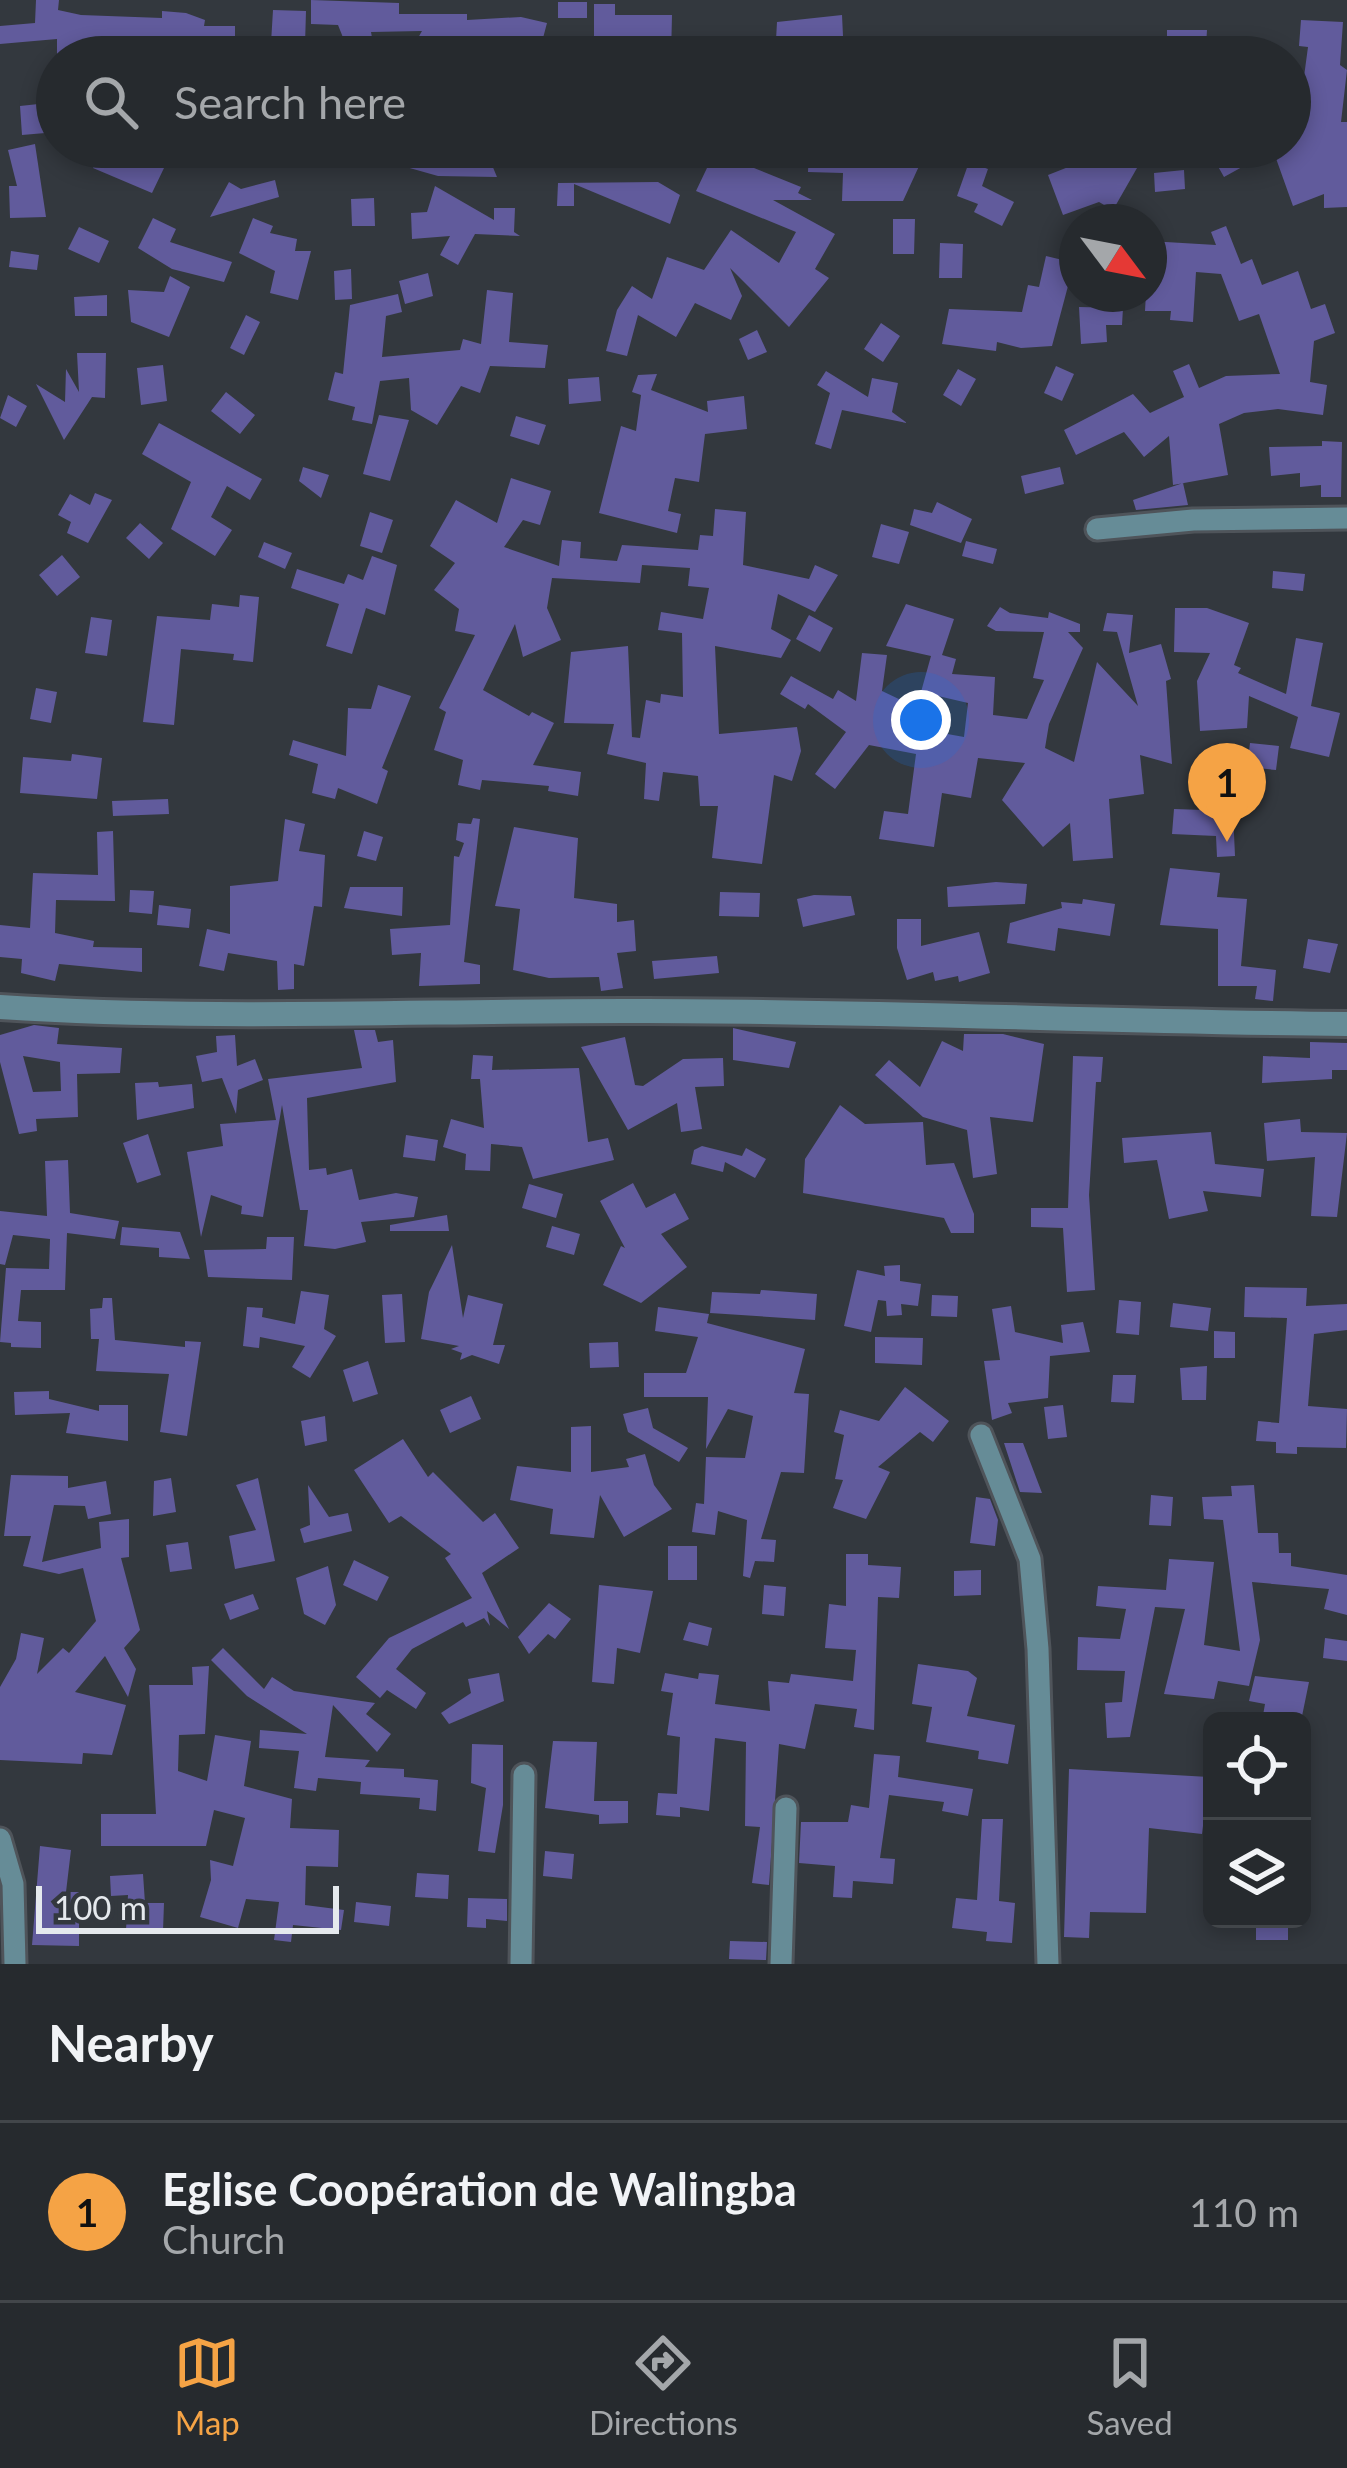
<!DOCTYPE html>
<html lang="en">
<head>
<meta charset="utf-8">
<style>
	:root { --surface:#262a2e; --page:#2e3236; --text:#f1f3f6; --muted:#a4a7aa; --line:#42464a; --accent:#f5a345 }
	body { margin:0; font-family:Lato,sans-serif; background:var(--page); color:var(--text) }
	.controls { position:absolute; right:36px; bottom:36px; display:grid; overflow:hidden; border-radius:18px; box-shadow:0 6px 18px #0003 }
	.controls button { width:108px; height:108px; display:grid; place-items:center; padding:0; border:0; border-bottom:3px solid var(--line); background:var(--surface); color:var(--text); font:60px sans-serif }
	.compass { position:absolute; left:1059px; top:204px; width:108px; height:108px; border-radius:50%; background:var(--surface); box-shadow:0 6px 18px #0003; rotate:122deg }
	.scale { position:absolute; left:36px; bottom:30px; width:303px; box-sizing:border-box; padding-left:12px; border:6px solid #e5e9ed; border-top:0; font-size:33px; line-height:42px; white-space:nowrap; color:#e5e9ed; -webkit-text-stroke:9px #33383e; paint-order:stroke }
	.you { position:absolute; left:921px; top:720px; width:42px; height:42px; margin:-30px; border:9px solid #fff; border-radius:50%; background:#1a73e8; box-shadow:0 0 0 18px #1a73e833 }
	.badge { display:grid; place-items:center; width:78px; height:78px; border-radius:50%; background:var(--accent); color:#111; font-size:39px; font-weight:700 }
	.pin { position:absolute; translate:-50% -99px; filter:drop-shadow(0 3px 6px #0008) }
	.pin::after { content:''; position:absolute; top:63px; width:42px; height:36px; background:inherit; clip-path:polygon(0 0,100% 0,50% 100%) }
	.list { margin:0; padding:0; list-style:none }
	h2 { display:flex; justify-content:space-between; align-items:center; height:156px; margin:0; padding:0 48px; font-size:51px }
	h2 small { font-size:39px; font-weight:400; color:var(--muted) }
	.list li { display:grid; grid-template-columns:78px 1fr auto; gap:36px; align-items:center; box-sizing:border-box; height:180px; padding:0 48px; border-top:3px solid var(--line) }
	.list b { display:block; font-size:45px; white-space:nowrap }
	.list p { margin:0; font-size:39px; white-space:nowrap; color:var(--muted) }
	.list em { font-size:39px; font-style:normal; color:var(--muted) }
	.icon { flex:none; width:66px; height:66px; fill:none; stroke:currentColor; stroke-width:2; stroke-linecap:round; stroke-linejoin:round }
	.map { position:relative; flex:none; width:1347px; height:1964px; overflow:hidden }
	.search { position:absolute; background:var(--surface); box-shadow:0 6px 18px #0003; left:36px; right:36px; top:36px; height:132px; display:flex; align-items:center; gap:30px; box-sizing:border-box; padding:0 42px; border-radius:66px; color:var(--muted); font-size:45px }
	.sheet { height:336px; background:var(--surface) }
	nav { display:flex; justify-content:space-around; align-items:center; box-sizing:border-box; height:168px; border-top:3px solid var(--line); background:var(--surface); font-size:33px; color:var(--muted) }
	nav a { display:grid; justify-items:center; gap:6px }
	nav .on { color:var(--accent) }
	.map>svg:first-child { display:block }
</style>
</head>
<body>
<div class="map">
<svg width="1347" height="1964" viewBox="0 0 1347 1964">
	<rect width="100%" height="100%" fill="#33383e"/>
	<!-- building -->
	<path fill="#615b9c" fill-rule="evenodd" d="M36,0H59L58,10L81,15L162,18V11L186,13L205,20L204,26H235V49L159,47L177,57H57V39L0,44V26L35,23Z
		M311,0L399,3V14H467V20L521,17L547,23L538,57H479V43H444L436,57H407L422,31L371,32L373,43L348,50L338,25L311,24Z
		M558,2H587V18H558Z
		M594,4H615V15H672L671,57H645V42L594,41Z
		M273,10L306,11L305,45L271,43Z
		M842,15L844,57H789L790,40H776L777,22Z
		M1301,20L1343,22L1340,65L1347,70L1341,122H1347V207L1324,208V194L1293,206L1273,150L1224,177L1207,147H1290V122L1298,121L1308,47L1299,46Z
		M1167,30H1207L1206,47H1167Z
		M1038,36L1065,40L1062,57H1035Z
		M1124,36H1158V57H1124Z
		M919,40H961L960,57H918Z
		M57,102V132L22,135L20,106Z
		M35,144L46,217L10,218L9,186H17L8,150Z
		M101,147L164,168L152,193L93,168Z
		M469,147H529V165H492L497,177L438,176L399,165L402,150L469,164Z
		M717,147H732L753,159L749,166L801,187L798,193L812,200H773L835,234L815,269L829,278L789,327L730,268L742,296L731,320L695,303L676,337L638,315L627,356L606,351L617,310L632,286L652,299L667,257L704,270L731,230L779,263L796,232L696,191Z
		M809,147H920V164L903,201H842L843,173L808,172Z
		M1073,147H1149L1113,210L1099,202L1063,215L1048,175L1081,162Z
		M969,162L988,169L982,186L1014,202L1002,226L974,212L978,204L957,196Z
		M1184,170L1185,189L1155,192L1154,173Z
		M275,180L279,197L210,217L229,182L241,189Z
		M658,182L680,195L670,224L574,184V206H557L558,183Z
		M435,186L494,220V208H515L514,232L520,236L475,234L458,265L440,255L450,236L412,239L411,213L427,212Z
		M374,198L375,226H352L351,199Z
		M153,218L176,229L170,242L232,262L224,282L172,269L138,248Z
		M253,218L273,226L270,233L297,239L295,251H311L298,300L270,293L275,271L239,253Z
		M893,219H915L914,254H893Z
		M1226,226L1241,264L1252,259L1262,285L1298,271L1311,309L1325,304L1335,333L1314,341L1310,382L1327,385L1323,415L1278,409L1244,413L1219,424L1228,475L1173,485L1169,436L1144,457L1124,432L1076,455L1064,430L1133,394L1150,413L1184,397L1173,371L1189,364L1199,388L1226,376L1280,374L1259,314L1239,321L1221,274L1196,272L1193,322L1170,320L1171,311H1145L1149,241L1216,245L1211,232Z
		M79,227L109,241L99,263L68,249Z
		M940,243L963,244L962,278H939Z
		M11,251L39,255L37,270L9,267Z
		M1046,256L1071,262L1072,271L1052,346L1021,348L997,342L996,351L942,344L949,309L1022,312L1028,285L1039,287Z
		M351,269L352,299L335,300L334,271Z
		M428,273L433,296L405,304L399,281Z
		M170,276L190,287L169,337L131,322L128,290L164,292Z
		M487,290L513,293L509,342L548,345L545,368L490,366L480,393L461,386L437,425L411,410L409,378L380,381L372,424L352,420L355,407L328,400L335,372L343,374L350,305L398,294L402,312L386,316L382,357L460,350L463,339L481,344Z
		M107,295V316H75L74,297Z
		M1079,307L1123,308L1122,325H1106L1107,342L1081,344Z
		M246,315L260,322L244,355L230,348Z
		M881,323L900,336L883,362L864,349Z
		M757,330L767,352L748,360L739,339Z
		M77,353H106L105,398L92,397L64,440L36,384L65,402L66,369L79,392Z
		M163,365L167,401L141,405L137,368Z
		M1056,366L1074,374L1062,401L1044,393Z
		M958,369L976,379L961,406L943,395Z
		M826,371L868,397L872,378L898,383L892,412L907,423L842,410L831,449L815,444L830,393L817,385Z
		M657,374L651,390L708,412L707,401L744,396L747,429L705,434L699,482L675,478L668,511L681,514L677,533L599,513L621,426L636,431L641,395L632,392L638,375Z
		M599,377L601,401L569,404L568,379Z
		M226,392L255,415L240,434L211,411Z
		M8,395L27,406L16,427L0,418Z
		M379,415L409,420L390,481L363,474Z
		M516,416L546,425L539,445L510,436Z
		M159,423L262,479L250,500L227,486L211,517L232,530L215,556L171,529L191,482L142,454Z
		M1322,441L1342,442L1341,497H1321V485L1300,487V473L1271,476L1269,447L1322,446Z
		M303,467L329,475L321,498L299,481Z
		M1060,467L1064,484L1025,494L1021,476Z
		M511,478L551,491L540,525L523,520L504,547L559,566L562,540L581,542L580,558L617,561L622,545L698,550L700,535L713,536L715,509L746,512L743,565L809,579L815,565L838,575L815,612L778,594L771,629L791,640L781,658L715,646L719,734L797,727L801,751L792,781L774,775L762,864L712,858L718,806H700L698,776L663,772L659,801L644,799L646,763L607,754L614,724L564,723L571,652L628,646L632,737L640,738L646,700L660,703L661,694L683,697L682,633L658,630L661,612L703,619L709,588L688,586L690,568L642,565L640,583L552,578L547,608L561,640L523,657L515,624L483,690L529,716L532,712L554,723L533,765L581,772L578,796L548,791L549,786L482,780L480,790L458,785L463,760L434,750L446,712L439,708L475,635L455,631L459,609L434,590L455,563L430,546L456,500L497,523Z
		M1183,483L1188,505L1136,510L1133,500Z
		M95,493L112,500L88,543L67,533L71,522L58,515L70,494L90,505Z
		M937,502L972,519L961,543L910,525L914,509L932,513Z
		M370,512L393,520L382,553L360,546Z
		M140,523L163,543L149,559L126,538Z
		M881,524L909,532L899,564L872,557Z
		M966,541L997,549L993,564L962,556Z
		M264,542L292,553L285,569L258,557Z
		M62,555L80,577L57,596L39,575Z
		M372,556L397,565L385,615L366,608L352,654L326,646L339,604L291,588L297,569L344,584L348,574L363,580Z
		M1273,571L1305,574L1303,591L1272,588Z
		M240,595L259,597L253,662L233,660L234,654L181,649L174,725L143,722L157,616L210,620L212,604L239,607Z
		M906,604L954,619L942,655L956,659L952,674L995,677L993,715L1027,719L1044,680L1033,678L1044,632L996,631L987,626L1000,607L1010,613L1048,618L1049,612L1080,624V632H1068L1083,648L1049,724L1045,748L1074,762L1097,662L1138,706L1117,632L1103,631L1107,613L1133,615L1129,653L1161,644L1171,679L1166,681L1172,764L1140,755L1144,794L1109,799L1113,858L1073,861L1070,823L1043,847L1002,800L1025,763L978,758L971,798L942,793L934,847L879,839L884,811L908,814L916,754L869,745L835,789L815,774L846,732L808,704L805,709L780,694L791,676L833,699L838,690L856,701L862,653L887,655L882,691L903,701L892,724L964,737L968,703L921,692L931,656L886,646Z
		M1175,608H1207L1249,623L1234,665L1241,668L1238,673L1286,694L1296,638L1323,643L1311,706L1340,713L1329,757L1290,748L1298,717L1249,696L1247,728L1200,731L1197,681L1210,653L1174,652Z
		M809,615L833,628L820,652L796,639Z
		M91,617L112,620L107,656L85,653Z
		M378,685L411,696L382,768L388,771L377,804L338,788L335,799L312,793L318,764L289,755L293,740L346,756L348,708L371,709Z
		M36,688L57,692L51,723L30,719Z
		M1250,743L1279,746L1276,770L1247,767Z
		M72,754L102,758L97,799L20,793L23,757L71,761Z
		M168,799L169,814L113,816L112,801Z
		M1174,809L1233,811L1235,856L1217,857L1216,836L1172,834Z
		M473,818L480,819L464,962L480,965V984L419,986L421,953L392,955L390,929L450,925L454,856L459,857L464,843L456,840L458,823L471,824Z
		M285,819L305,824L299,851L325,855L322,907L314,906L304,966L294,964V989L278,990L277,961L228,953L224,971L199,966L207,929L230,934V886L278,881Z
		M514,827L578,838L574,898L617,904V922L634,920L636,951L617,953L623,988L601,991L599,977L549,978L513,970L520,909L495,906Z
		M113,831L115,901L56,900L55,933L94,941L93,947L142,948V972L59,964L55,981L21,973L22,959L0,957V925L30,928L33,873L98,875L97,832Z
		M364,831L383,837L376,861L357,856Z
		M1170,868L1220,873L1217,897L1247,899L1241,966L1276,970L1273,1001L1255,999L1257,986H1218V929L1160,925Z
		M996,882L1027,884L1025,904L948,907L947,887Z
		M350,887H403L402,916L344,908Z
		M130,890L154,891L152,914L129,912Z
		M720,892L760,893L759,917L719,916Z
		M814,895L851,896L855,915L803,927L797,899Z
		M1083,899L1115,904L1110,936L1058,928L1055,951L1007,943L1010,923L1062,908L1061,902L1082,904Z
		M159,905L191,909L189,928L157,925Z
		M897,919H921V946L979,932L990,973L959,982L958,976L935,981L933,972L907,980L897,948Z
		M1308,939L1338,944L1330,973L1303,968Z
		M717,956L719,973L654,979L652,961Z
		M34,1025L59,1028L57,1044L122,1048L120,1073L77,1074L78,1117L36,1119L37,1131L19,1134L0,1062V1035ZM23,1056L60,1062L61,1091L33,1092Z
		M733,1028L796,1042L789,1068L733,1060Z
		M354,1030H375L378,1042L393,1040L396,1082L307,1098L309,1170L326,1168L327,1175L352,1169L359,1200L396,1193L418,1197L414,1217L361,1222L366,1242L335,1249L304,1246L308,1210H300L282,1105L263,1217L241,1214L242,1206L211,1195L201,1237L187,1152L223,1146L220,1124L276,1120L268,1079L362,1068Z
		M964,1034H1003L1044,1044L1033,1122L990,1117L997,1174L973,1178L967,1130L923,1117L875,1075L889,1060L920,1087L942,1041L963,1051Z
		M235,1035L237,1066L255,1059L263,1080L238,1090L236,1114L222,1078L202,1082L196,1056L217,1052L216,1036Z
		M625,1037L635,1085L643,1086L683,1059L723,1058L724,1086L695,1087L702,1129L681,1132L677,1103L628,1130L581,1047Z
		M1310,1042L1347,1043V1070H1332V1079L1262,1083L1263,1056L1310,1058Z
		M473,1055L493,1056L492,1070L579,1068L588,1142L608,1138L614,1160L533,1179L522,1147L491,1144L490,1171L465,1170L466,1154L443,1147L451,1119L484,1128L480,1079H471Z
		M1073,1056L1103,1057L1101,1082H1096L1089,1195L1095,1290L1067,1292L1063,1228L1031,1227V1208H1068Z
		M158,1082L159,1087L192,1084L194,1108L137,1120L135,1083Z
		M840,1105L865,1124L923,1122L926,1165L954,1163L974,1214V1233H951L944,1218L803,1193L805,1159Z
		M1300,1119L1301,1132L1347,1133L1337,1217L1311,1216L1315,1157L1267,1161L1264,1123Z
		M1211,1132L1215,1164L1264,1169L1261,1197L1203,1191L1208,1211L1169,1219L1157,1160L1124,1163L1122,1138Z
		M148,1134L161,1175L137,1183L123,1143Z
		M406,1135L438,1140L435,1161L403,1157Z
		M702,1146L742,1156L746,1148L766,1159L755,1178L725,1162L723,1172L691,1164L694,1150Z
		M68,1160L70,1213L119,1221L115,1239L67,1233L65,1290H21L18,1321L41,1322V1348L11,1347V1343L0,1342L6,1268L49,1269L50,1239L13,1235L5,1265L0,1264V1211L47,1216L45,1161Z
		M633,1183L646,1208L675,1193L689,1219L661,1234L687,1267L641,1303L603,1285L621,1246L625,1248L600,1201Z
		M529,1184L563,1194L556,1218L522,1208Z
		M447,1215L449,1231H390V1225Z
		M552,1226L580,1234L574,1255L546,1247Z
		M122,1227L180,1232L190,1259L159,1257V1248L120,1245Z
		M267,1237H294L292,1280L208,1277L204,1250L266,1249Z
		M452,1245L463,1318L468,1295L503,1304L493,1345H505L499,1364L472,1355L460,1360L462,1353L451,1349L459,1346L421,1339L429,1292Z
		M900,1265V1281L921,1284L918,1306L901,1304L902,1315L887,1316L886,1301L878,1300L871,1332L844,1326L857,1270L885,1276L884,1266Z
		M1245,1287L1307,1288L1306,1306L1347,1304V1330L1314,1334L1308,1406L1347,1409L1346,1448L1297,1447V1454L1276,1453V1442L1256,1441L1258,1421L1279,1423L1287,1318L1244,1317Z
		M761,1290L817,1294L815,1320L710,1313L712,1292L760,1294Z
		M301,1291L329,1295L324,1329L336,1336L310,1378L292,1367L305,1346L260,1337L259,1348L243,1346L247,1307L263,1308L262,1317L295,1324Z
		M402,1294L405,1342L385,1343L382,1295Z
		M932,1295L958,1296L957,1317L931,1316Z
		M103,1298H112L115,1340L185,1347V1341L201,1342L187,1436L160,1432L169,1374L96,1371L99,1339H91L90,1309L102,1308Z
		M1119,1300L1141,1302L1139,1335L1116,1333Z
		M1173,1303L1211,1308L1208,1331L1170,1327Z
		M1011,1306L1015,1332L1063,1343L1061,1325L1083,1322L1090,1352L1050,1356L1048,1398L1008,1403L1012,1413L992,1420L984,1361L1000,1360L992,1309Z
		M658,1307L709,1314L707,1323L805,1349L794,1393L809,1394L804,1473L781,1472L761,1539L776,1540L774,1562L755,1561L750,1578L743,1576L747,1520L718,1511L715,1535L692,1532L696,1503L704,1504L706,1457L745,1458L753,1416L728,1409L706,1449L708,1397H644V1373H686L698,1337L655,1331Z
		M1214,1331L1235,1332V1358H1214Z
		M875,1337L923,1338L922,1365L875,1363Z
		M618,1342L619,1367L590,1368L589,1343Z
		M368,1361L378,1394L353,1402L343,1370Z
		M1207,1366L1206,1400H1182L1180,1368Z
		M1113,1375H1136L1134,1403L1111,1402Z
		M905,1387L949,1421L933,1442L920,1432L878,1467L890,1472L866,1519L833,1508L843,1480L835,1479L844,1435L834,1432L840,1410L879,1421Z
		M49,1391V1399L99,1411V1405H128V1441L66,1433L70,1413L15,1415L14,1392Z
		M471,1396L481,1419L450,1433L440,1410Z
		M1063,1405L1067,1437L1048,1439L1044,1407Z
		M648,1408L653,1428L688,1448L679,1462L628,1432L623,1414Z
		M325,1416L327,1441L305,1446L301,1421Z
		M591,1426V1472L629,1467L626,1459L645,1454L654,1485L672,1509L624,1537L600,1495L594,1538L550,1534L553,1509L510,1500L517,1466L571,1472V1427Z
		M403,1439L428,1477L433,1472L483,1522L495,1513L519,1548L482,1573L509,1629L487,1611L490,1626L484,1618L466,1627L463,1622L412,1649L396,1669L426,1693L416,1709L387,1690L380,1698L356,1677L389,1638L472,1598L445,1558L451,1554L401,1516L389,1523L354,1470Z
		M1004,1443H1023L1042,1493L1020,1492Z
		M11,1475L68,1476V1488L106,1481L111,1514L88,1519L85,1506L54,1505L42,1562L101,1548L99,1522L129,1519V1557L121,1558L140,1630L124,1648L136,1669L128,1697L105,1656L75,1692L126,1705L112,1755L83,1753L82,1764L0,1760V1687L16,1659L21,1633L44,1638L37,1674L63,1648L69,1653L96,1621L83,1568L59,1574L23,1566L31,1536H4Z
		M171,1478L176,1512L153,1516L154,1481Z
		M258,1478L275,1561L235,1569L229,1536L256,1530L236,1485Z
		M308,1485L329,1517L348,1513L352,1531L304,1543L300,1529L310,1525Z
		M1254,1485L1258,1533H1278L1279,1553H1291V1566L1347,1575V1615L1324,1609L1329,1589L1252,1582L1260,1640L1249,1686L1218,1681L1214,1699L1164,1694L1185,1609L1155,1607L1130,1737L1107,1738L1105,1703L1122,1702L1125,1671L1077,1670L1078,1637L1120,1639L1126,1609L1096,1606L1098,1586L1166,1590L1169,1559L1214,1562L1204,1645L1240,1651L1223,1520L1204,1519L1202,1497L1232,1496L1231,1486Z
		M1151,1495L1173,1497L1171,1526L1149,1525Z
		M976,1497L990,1499L998,1520L995,1546L970,1543Z
		M188,1542L192,1569L170,1572L166,1545Z
		M668,1546H697V1580H668Z
		M846,1554H868V1565L901,1567L899,1598L878,1597L874,1730L854,1727L857,1709L815,1704L805,1749L779,1744L769,1885L752,1883L760,1827L745,1826L746,1742L715,1738L709,1811L680,1807V1817L656,1815L658,1793L677,1794L680,1737L667,1735L673,1693L661,1691L665,1673L698,1679L699,1673L719,1675L715,1704L770,1711L768,1681L789,1683L791,1674L853,1681L856,1650L825,1648L829,1604L846,1606Z
		M354,1560L389,1577L377,1601L343,1585Z
		M328,1566L336,1605L325,1625L304,1614L296,1578Z
		M981,1570V1595L954,1596V1571Z
		M599,1585L653,1591L640,1653L617,1648L614,1684L592,1682Z
		M764,1585L786,1587L784,1616L762,1614Z
		M253,1594L259,1609L230,1620L224,1604Z
		M549,1603L571,1619L555,1639L548,1634L529,1654L518,1637Z
		M689,1622L712,1628L708,1646L683,1640Z
		M1325,1638L1347,1641V1661L1323,1658Z
		M223,1648L264,1689L272,1677L294,1691L375,1703L366,1714L391,1734L377,1752L333,1705L325,1757L370,1760L365,1767L404,1769V1777L438,1780L436,1811L419,1809L420,1798L360,1794L361,1782L318,1778L316,1791L294,1788L299,1751L259,1748L260,1730L307,1734L247,1696L211,1660Z
		M918,1664L968,1671L977,1678L967,1716L1015,1725L1008,1764L978,1759L979,1751L926,1742L932,1707L912,1704Z
		M209,1666L205,1734L179,1735L178,1771L207,1781L215,1735L251,1741L244,1786L292,1799L290,1828L339,1830L338,1867L306,1866L305,1905L344,1910L341,1930L293,1925L291,1942L274,1940L279,1902L246,1899L238,1928L200,1917L211,1880L210,1860L233,1866L245,1818L214,1810L206,1846H101V1814H156L149,1685H193L192,1667Z
		M499,1673L504,1701L449,1724L441,1713L471,1693L468,1679Z
		M1255,1676L1309,1682L1301,1721H1262L1265,1704L1249,1701Z
		M553,1741L597,1742L594,1801H628V1823L599,1824V1815L545,1808Z
		M472,1744L503,1745V1805L495,1853L478,1851L486,1788L471,1783Z
		M874,1754L900,1756L898,1777L973,1789L968,1816L942,1811L944,1802L889,1795L880,1858L895,1859L893,1884L853,1881L852,1898L833,1897L835,1866L799,1863L801,1822H848L851,1805L869,1808Z
		M1069,1769L1209,1777L1202,1834L1149,1828L1146,1913L1090,1912L1089,1938L1064,1937Z
		M982,1819H1003L999,1901L1015,1903L1012,1943L986,1941L987,1932L952,1928L956,1898L977,1900Z
		M40,1846L71,1850L66,1892H79V1946L32,1945Z
		M545,1851L574,1854L572,1879L543,1876Z
		M417,1873L449,1875L448,1899L415,1897Z
		M143,1874L145,1903H164L163,1931L126,1930L128,1895L111,1896L110,1876Z
		M468,1898L507,1899V1921L486,1919V1928L467,1927Z
		M356,1902L391,1906L389,1926L354,1922Z
		M1256,1919L1288,1920V1940H1256Z
		M730,1941L767,1942L766,1960L729,1959Z"/>
	<g fill="none" stroke-linecap="round" stroke-linejoin="round">
		<!-- minor casing -->
		<g stroke="#4f545a" stroke-width="27">
			<path id="minor" d="M1097,529L1193,520L1347,518
				M981,1435L1030,1559L1038,1649L1048,1964
				M0,1839L13,1884L15,1964
				M521,1964L524,1775
				M781,1964L786,1808"/>
		</g>
		<!-- tertiary casing -->
		<g stroke="#4f545a" stroke-width="30">
			<path id="tertiary" d="M0,1007C215,1021 430,1010 646,1011C880,1011 1113,1022 1347,1024"/>
		</g>
		<!-- minor -->
		<use href="#minor" stroke="#668c97" stroke-width="21"/>
		<!-- tertiary -->
		<use href="#tertiary" stroke="#668c97" stroke-width="24"/>
	</g>
</svg>
<div class="controls">
<button><svg class="icon" aria-label="locate" viewBox="0 0 24 24"><circle cx="12" cy="12" r="6"/><path d="M12 2v4M12 18v4M2 12h4M18 12h4"/></svg></button>
<button><svg class="icon" aria-label="layers" viewBox="0 0 24 24"><path d="M12 4l9 5-9 5-9-5zM3 14l9 5 9-5"/></svg></button>
</div>
<svg class="compass" viewBox="-18 -18 36 36"><path d="M0-13l5 13h-10z" fill="#e53935"/><path d="M0 13l5-13h-10z" fill="#a4a7aa"/></svg>
<div class="scale">100 m</div>
<div class="you"></div>
<div class="pin badge" style="left:1227px;top:842px">1</div>
<div class="search"><svg class="icon" aria-label="search" viewBox="0 0 24 24"><circle cx="10" cy="10" r="6"/><path d="M15 15l6 6"/></svg>Search here</div>
</div>
<section class="sheet">
<h2>Nearby<small></small></h2>
<ul class="list">
<li><span class="badge">1</span><div><b>Eglise Coopération de Walingba</b><p>Church</p></div><em>110 m</em></li>
</ul>
</section>
<nav>
<a class="on"><svg class="icon" aria-label="map" viewBox="0 0 24 24"><path d="M3 6l6-2 6 2 6-2v14l-6 2-6-2-6 2zM9 4v14M15 6v14"/></svg>Map</a>
<a><svg class="icon" aria-label="directions" viewBox="0 0 24 24"><path d="M12 3l9 9-9 9-9-9zM9 14v-3h6M13 9l2 2-2 2"/></svg>Directions</a>
<a><svg class="icon" aria-label="saved" viewBox="0 0 24 24"><path d="M7 4h10v16l-5-4-5 4z"/></svg>Saved</a>
</nav>
</body>
</html>
